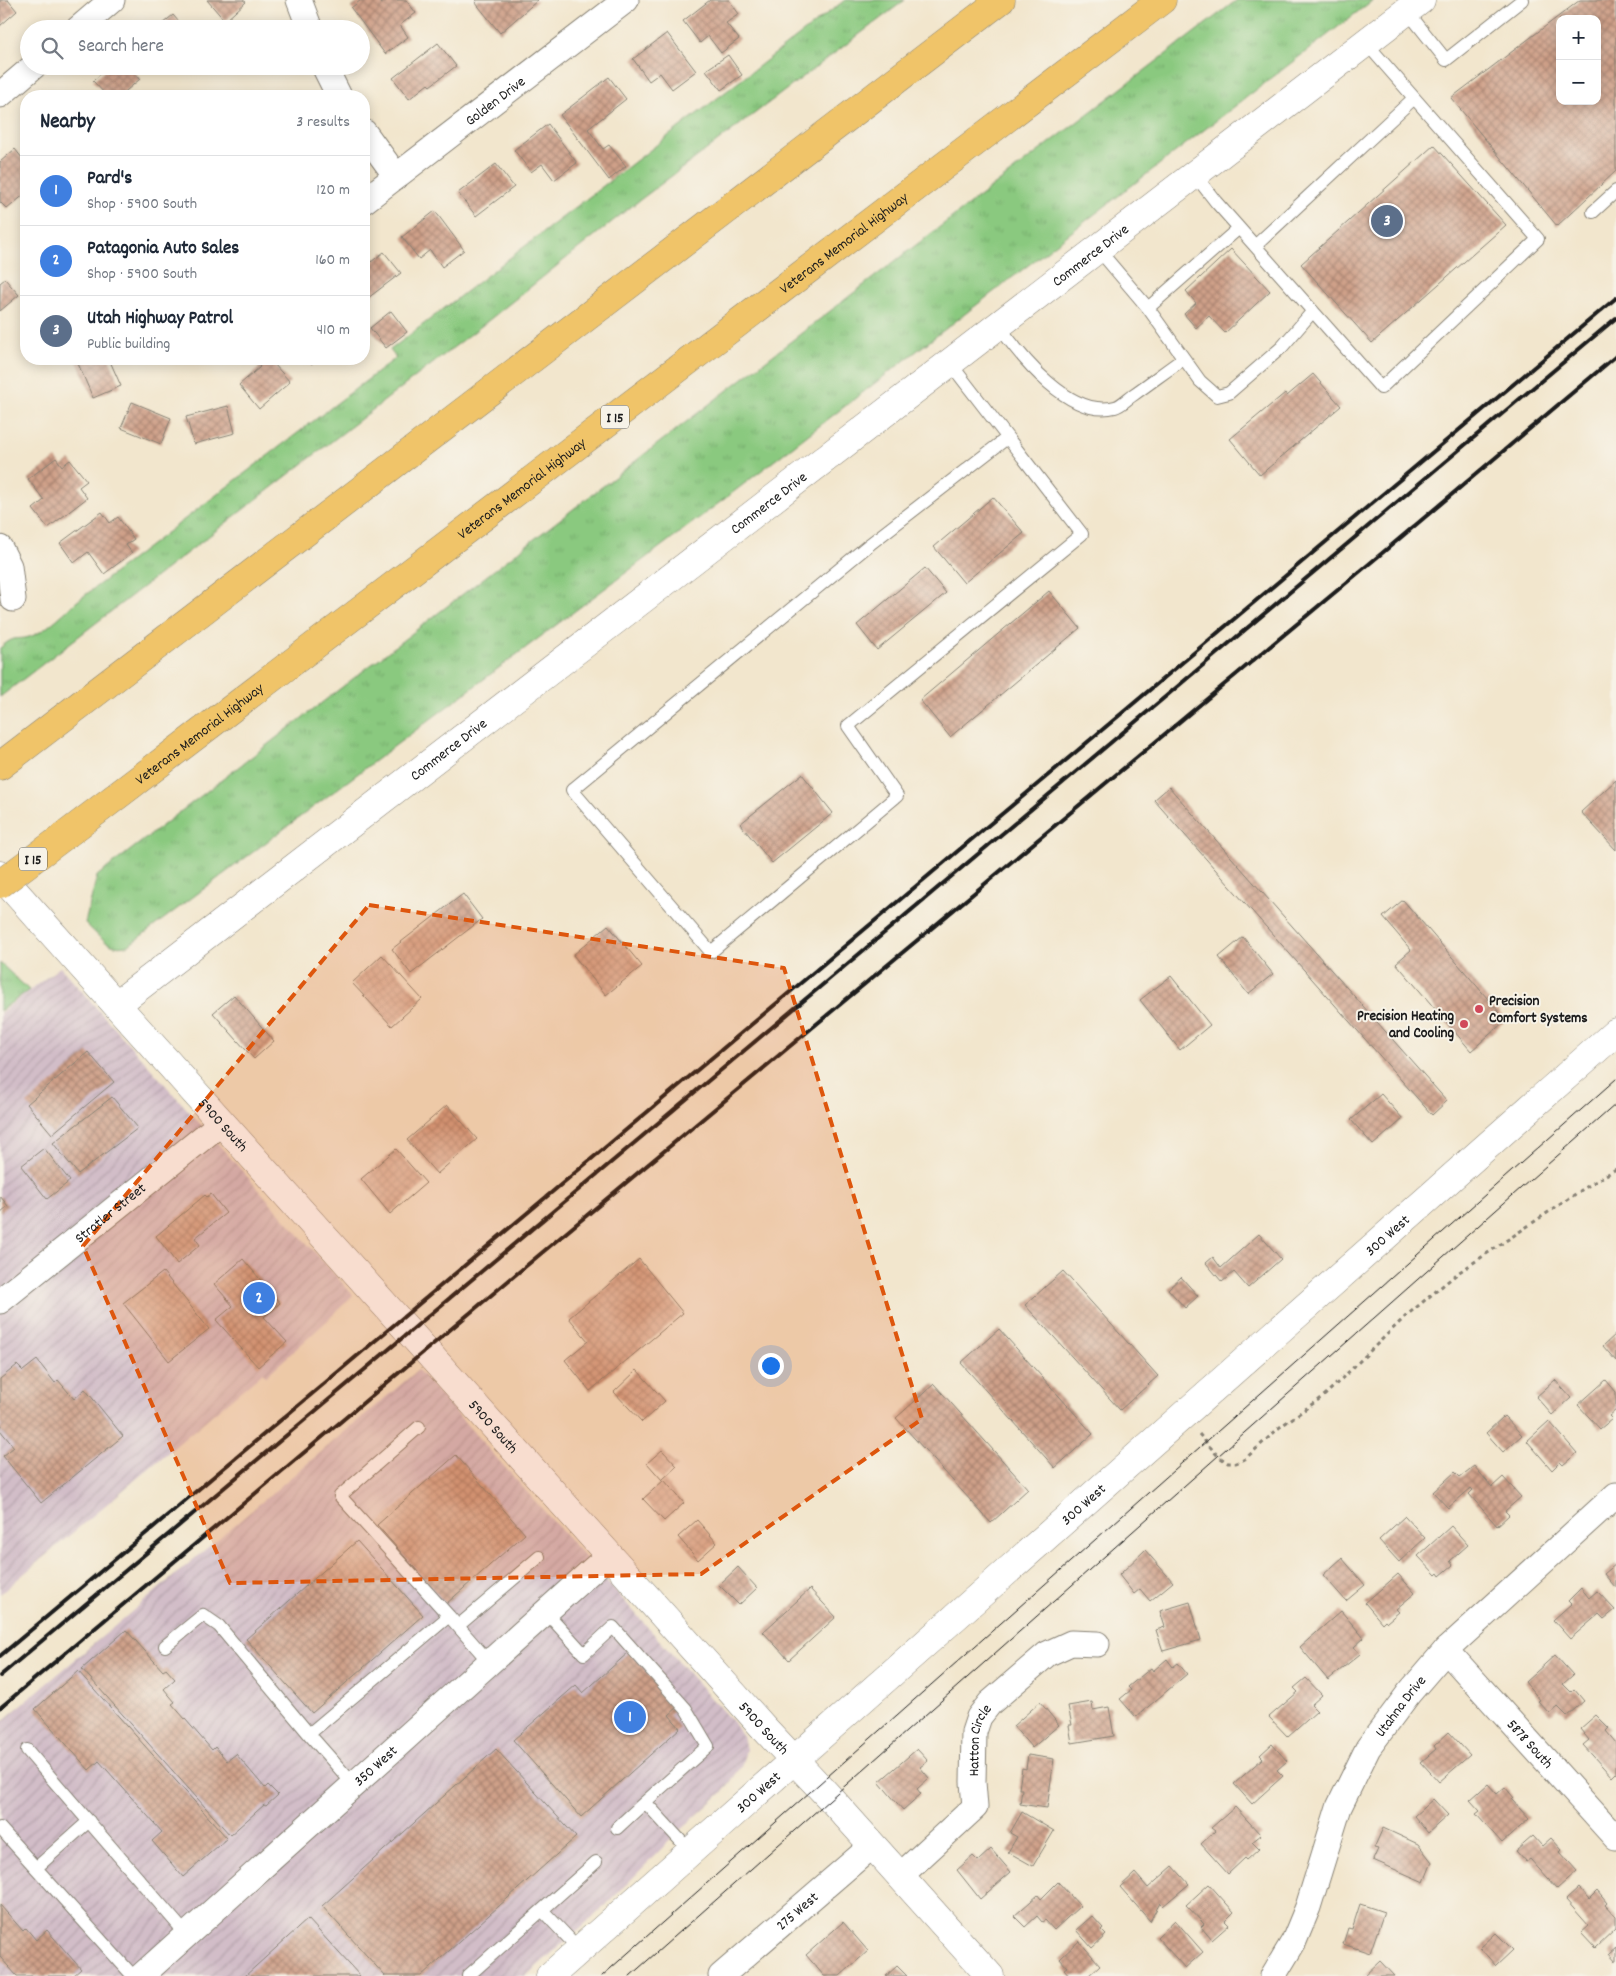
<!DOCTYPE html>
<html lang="en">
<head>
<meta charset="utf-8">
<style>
	:root { --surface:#fff; --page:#f2f2f3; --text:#1f2937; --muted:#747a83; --line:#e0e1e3; --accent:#db2777 }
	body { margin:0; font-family:Dekko,sans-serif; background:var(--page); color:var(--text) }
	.controls { position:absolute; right:15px; top:15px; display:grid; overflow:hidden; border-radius:10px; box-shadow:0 2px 12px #0003 }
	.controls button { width:45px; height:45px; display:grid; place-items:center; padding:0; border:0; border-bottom:1px solid var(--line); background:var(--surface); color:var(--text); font:25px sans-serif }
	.you { position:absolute; left:770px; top:1365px; width:18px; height:18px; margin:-12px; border:4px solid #fff; border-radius:50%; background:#1a73e8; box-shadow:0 0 0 8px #1a73e833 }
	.badge { display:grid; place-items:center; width:32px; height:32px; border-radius:50%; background:var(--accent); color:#fff; font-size:16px; font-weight:700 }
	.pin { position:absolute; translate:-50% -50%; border:2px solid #fff; box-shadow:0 1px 5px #0006 }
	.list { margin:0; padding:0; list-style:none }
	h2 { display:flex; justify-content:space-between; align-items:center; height:65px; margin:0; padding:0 20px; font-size:21px }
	h2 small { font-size:16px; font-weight:400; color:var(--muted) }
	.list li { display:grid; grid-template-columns:32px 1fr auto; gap:15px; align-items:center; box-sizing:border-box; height:70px; padding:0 20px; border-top:1px solid var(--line) }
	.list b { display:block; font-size:19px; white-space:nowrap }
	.list p { margin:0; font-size:16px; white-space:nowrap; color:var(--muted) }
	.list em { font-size:16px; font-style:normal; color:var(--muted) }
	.icon { flex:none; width:28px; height:28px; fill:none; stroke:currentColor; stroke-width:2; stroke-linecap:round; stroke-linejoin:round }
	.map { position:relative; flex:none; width:1616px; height:1976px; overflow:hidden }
	.search { position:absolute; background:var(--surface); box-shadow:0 2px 12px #0003; left:20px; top:20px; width:350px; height:55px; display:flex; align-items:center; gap:12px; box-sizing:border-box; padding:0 18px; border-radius:28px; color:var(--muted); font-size:19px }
	.panel { position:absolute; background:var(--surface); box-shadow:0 2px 12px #0003; left:20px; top:90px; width:350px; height:275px; border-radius:20px }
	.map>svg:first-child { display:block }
</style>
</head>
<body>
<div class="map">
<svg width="1616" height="1976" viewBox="0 0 1616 1976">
	<defs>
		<pattern id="industrial-furrows" width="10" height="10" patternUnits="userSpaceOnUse" patternTransform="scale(1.25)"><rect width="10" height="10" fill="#d2bdc8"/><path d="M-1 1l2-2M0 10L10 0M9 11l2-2" fill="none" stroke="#b4a2ab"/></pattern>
		<pattern id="grass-tufts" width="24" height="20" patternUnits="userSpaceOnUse" patternTransform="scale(1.25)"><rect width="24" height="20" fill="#8ac97f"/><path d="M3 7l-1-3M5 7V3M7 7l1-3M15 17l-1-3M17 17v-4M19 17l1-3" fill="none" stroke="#76ac6d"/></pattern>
		<pattern id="building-cross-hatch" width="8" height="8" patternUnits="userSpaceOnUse" patternTransform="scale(1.25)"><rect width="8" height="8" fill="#cfa089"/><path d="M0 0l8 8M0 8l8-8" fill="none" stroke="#a7826f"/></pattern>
	</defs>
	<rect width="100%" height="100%" fill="#f7f3e8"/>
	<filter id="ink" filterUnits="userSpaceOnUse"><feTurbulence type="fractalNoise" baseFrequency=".02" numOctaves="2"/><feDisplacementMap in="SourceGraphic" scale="10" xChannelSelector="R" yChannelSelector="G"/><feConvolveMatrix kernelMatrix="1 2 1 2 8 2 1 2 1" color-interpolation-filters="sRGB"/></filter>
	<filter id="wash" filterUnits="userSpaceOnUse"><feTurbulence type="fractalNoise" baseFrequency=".0096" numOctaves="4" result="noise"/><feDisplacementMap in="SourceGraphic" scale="20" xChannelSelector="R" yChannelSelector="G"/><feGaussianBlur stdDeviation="1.12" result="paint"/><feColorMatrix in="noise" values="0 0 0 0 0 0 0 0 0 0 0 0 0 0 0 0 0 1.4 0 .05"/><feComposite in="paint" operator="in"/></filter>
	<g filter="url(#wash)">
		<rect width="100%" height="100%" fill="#f2e6cd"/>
		<!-- industrial -->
		<path fill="url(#industrial-furrows)" d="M60,967L353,1295L328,1320L266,1376L262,1373L0,1594V1013Z
			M418,1370L736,1726L743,1736L746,1750L741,1767L724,1791L680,1830L605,1906L526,1976H0V1723Z"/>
		<!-- grass -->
		<path fill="url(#grass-tufts)" stroke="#53724e" d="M845,0H905L628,209L484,324L0,697V648C17,633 16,642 32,636C48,630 67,609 80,599L396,358L390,350Z
			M1237,0H1373L727,497L129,945C110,952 98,935 85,923L97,876L899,258Z
			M0,963L29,990L0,1011Z"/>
		<g id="blocks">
			<!-- building -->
			<path fill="url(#building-cross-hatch)" fill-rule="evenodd" d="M0,0H8L17,11L0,26Z
				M207,0H243L246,2L225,21Z
				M361,0H378L381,4L387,0H406L416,13L400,25L408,37L385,54L351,8Z
				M477,0H538L500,33L475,2Z
				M710,0H729L739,14L726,23L739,39L721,53L708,36L700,43L683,21Z
				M1580,0H1616V171L1557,226L1451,98ZM1560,19H1597V101H1560Z
				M173,15L185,29H156Z
				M667,33L696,71L672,89L660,73L649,81L633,59Z
				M438,43L456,66L430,86L428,84L409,99L393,78Z
				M728,55L742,75L721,90L706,70Z
				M109,66H130L140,79L120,96H107L93,81Z
				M609,77L626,99L588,129L603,149L609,145L626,166L609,180L560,115Z
				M548,124L577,163L554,180L542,164L531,172L514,150Z
				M1434,145L1506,225L1372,343L1301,264Z
				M15,149L26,163V193L7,209L0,202V162Z
				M496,164L514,187L476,216L458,193Z
				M435,211L464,250L442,267L430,250L419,259L402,237Z
				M1231,249L1270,291L1225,333L1209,316L1196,328L1184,314L1196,303L1186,291Z
				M384,252L401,273L364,301V265L370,260L371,262Z
				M5,279L19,295L0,311V283Z
				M391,311L407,332L386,348L370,328Z
				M76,359H109L121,386L93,398Z
				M253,359H279L274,364L290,382L259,409L239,385L260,367Z
				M307,359H318L311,364Z
				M1313,374L1341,406L1260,475L1230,439L1285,393L1287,396Z
				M132,402L171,418L161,444L121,428Z
				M228,406L235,433L194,444L186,417Z
				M56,458L62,466L70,460L87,481L79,487L87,498L48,528L33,509L44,500L28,479Z
				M993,497L1024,533L964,583L934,547Z
				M102,512L110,523L118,517L134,539L126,545L132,553L104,574L88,552L74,563L60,543Z
				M925,568L946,593L877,650L857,625Z
				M1049,591L1080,628L950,737L920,700Z
				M802,774L833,813L772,863L740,824Z
				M1616,780V850L1581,812Z
				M1169,787L1447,1101L1432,1115L1154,800Z
				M463,894L482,919L411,974L392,949Z
				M1403,900L1506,1020L1471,1051L1396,963L1411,950L1383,917Z
				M608,925L642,966L606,995L573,955Z
				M1243,937L1273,974L1248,994L1219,957Z
				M382,955L422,999L392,1026L352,983Z
				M1171,976L1210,1025L1180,1050L1140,1000Z
				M234,995L274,1041L254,1059L213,1013Z
				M88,1052L114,1082L52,1134L27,1104Z
				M1381,1094L1403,1119L1373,1145L1351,1120Z
				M112,1097L138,1128L78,1174L53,1143Z
				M447,1105L477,1139L437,1174L407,1140Z
				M44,1148L70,1181L47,1199L21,1166Z
				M396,1149L426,1183L390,1214L361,1179Z
				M211,1194L226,1213L195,1238L200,1245L177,1264L156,1236L205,1195L207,1197Z
				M0,1196L8,1206L0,1213Z
				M1259,1234L1281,1259L1248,1288L1234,1272L1222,1282L1206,1263L1213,1257L1221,1268Z
				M243,1259L280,1303L264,1317L287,1342L258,1367L216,1320L233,1306L214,1284Z
				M639,1259L683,1313L590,1391L565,1360L588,1341L569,1318Z
				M1063,1271L1158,1376L1120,1410L1025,1305Z
				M163,1272L209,1329L169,1361L123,1303Z
				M1181,1277L1198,1296L1185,1308L1168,1289Z
				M999,1329L1093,1434L1055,1468L961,1363Z
				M1616,1334V1361L1603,1346Z
				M37,1360L55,1383L58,1380L74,1399L85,1389L123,1436L41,1503L3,1456L14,1447L0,1430L2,1425L0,1423V1379L17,1365L23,1371Z
				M637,1370L665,1401L642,1422L614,1392Z
				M1555,1380L1571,1398L1552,1415L1536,1397Z
				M1606,1380L1616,1392V1410L1609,1416L1612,1419L1600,1429L1578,1405Z
				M934,1384L1028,1489L991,1523L896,1418Z
				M1504,1416L1522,1435L1503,1452L1486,1433Z
				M1549,1421L1577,1453L1563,1465L1560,1462L1552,1470L1527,1441Z
				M662,1450L677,1466L662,1480L647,1463Z
				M456,1455L525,1534L446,1604L377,1525Z
				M1474,1466L1492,1487L1503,1477L1521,1497L1505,1511L1509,1515L1497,1526L1469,1494L1473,1490L1471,1488L1448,1508L1433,1492L1455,1472L1460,1477Z
				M664,1480L684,1503L664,1521L643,1499Z
				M1405,1516L1425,1538L1399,1562L1379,1540Z
				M697,1520L717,1543L698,1560L678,1537Z
				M1451,1526L1468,1545L1450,1561L1453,1565L1440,1576L1438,1573L1436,1575L1418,1556Z
				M357,1541L423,1615L312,1713L246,1639Z
				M1145,1550L1173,1582L1150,1601L1140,1589L1134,1594L1119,1575Z
				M1342,1558L1365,1585L1346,1601L1323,1575Z
				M1616,1564V1588L1604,1574Z
				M738,1567L757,1588L739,1605L719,1585Z
				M1398,1574L1415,1593L1396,1609L1399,1612L1387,1622L1385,1620L1382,1623L1365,1603Z
				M1581,1588L1589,1598L1597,1591L1615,1610L1604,1619L1599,1614L1570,1639L1553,1620L1571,1604L1568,1601Z
				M810,1589L836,1617L789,1660L763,1632Z
				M1190,1602L1201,1640L1163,1651L1156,1630L1165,1627L1160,1611Z
				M1341,1611L1364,1638L1354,1647L1360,1654L1328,1680L1300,1647Z
				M126,1630L163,1671L166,1669L175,1679L164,1689L175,1702L172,1704L212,1750L215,1747L227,1761L236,1754L265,1788L268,1785L278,1795L266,1806L264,1805L230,1835L82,1669Z
				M629,1652L678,1707L669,1715L680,1728L581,1817L513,1740L576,1685L583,1693Z
				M1555,1655L1573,1675L1563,1684L1571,1692L1574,1689L1584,1701L1567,1716L1558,1707L1550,1714L1538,1701L1540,1700L1525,1682Z
				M1167,1659L1173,1667L1178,1663L1187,1674L1136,1717L1120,1699L1131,1690L1128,1687L1151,1668L1153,1671Z
				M78,1671L227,1838L183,1877L152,1841L162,1832L99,1761L89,1770L35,1709Z
				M1306,1678L1322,1695L1311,1705L1317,1711L1288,1737L1269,1717L1298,1692L1294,1688Z
				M1040,1702L1059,1725L1032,1748L1013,1726Z
				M1092,1702L1093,1710L1109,1707L1114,1736L1072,1743L1069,1725H1072L1068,1706Z
				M1596,1715L1609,1728L1606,1731L1616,1743V1773L1612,1777L1583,1745L1589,1740L1580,1729Z
				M1449,1732L1470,1755L1439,1782L1421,1762L1436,1749L1434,1746Z
				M1272,1744L1287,1761L1277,1770L1283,1776L1252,1804L1234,1784L1263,1758L1260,1755Z
				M496,1749L576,1837L421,1976H385L322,1906Z
				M917,1749L928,1761L920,1767L929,1778L917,1789L921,1794L903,1810L879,1782Z
				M1028,1755L1054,1759L1047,1808L1020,1804L1022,1789H1019L1022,1768L1026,1769Z
				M1488,1784L1497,1794L1505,1787L1514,1798L1512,1800L1529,1819L1502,1843L1476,1814L1480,1811L1470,1800Z
				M1433,1799L1448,1815L1428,1833L1414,1816Z
				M1235,1807L1261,1835L1252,1842L1259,1849L1247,1860L1245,1858L1228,1874L1201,1844L1215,1831L1211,1828Z
				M1022,1812L1054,1831L1033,1866L1008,1852L1017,1837L1010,1833Z
				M1383,1828L1418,1844L1432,1862L1424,1882L1373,1860L1378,1849L1374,1848Z
				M1533,1836L1542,1846L1551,1838L1562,1850L1560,1852L1577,1871L1557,1889L1530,1859L1526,1862L1516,1851Z
				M991,1849L1011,1872L980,1899L957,1870L973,1856L978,1861Z
				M1173,1866L1189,1884L1163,1906L1160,1903L1150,1921L1120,1887L1135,1873L1148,1888Z
				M1058,1882L1080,1906L1054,1930L1045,1920L1042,1922L1037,1916L1025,1927L1014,1916L1038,1895L1041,1899Z
				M1209,1884L1234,1912L1225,1921L1229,1925L1212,1940L1201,1927L1204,1924L1186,1905Z
				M1579,1888L1589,1899L1597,1891L1607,1903L1605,1905L1616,1917V1928L1595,1948L1581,1933L1589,1926L1566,1900Z
				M1360,1904L1384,1912L1370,1953L1343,1944L1348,1928L1352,1929Z
				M0,1905L23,1931L26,1928L36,1940L47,1930L81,1969L73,1976H17L0,1957Z
				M1092,1916L1103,1928L1101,1930L1106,1935L1092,1948L1076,1930Z
				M308,1919L360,1976H245Z
				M1175,1920L1203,1952L1185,1968L1157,1937Z
				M843,1922L868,1951L840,1976H824L806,1955Z
				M1496,1933L1513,1950L1496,1966L1480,1948Z
				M1079,1941L1100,1965L1088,1976H1070L1064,1969L1067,1967L1060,1959Z
				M1616,1947V1961L1609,1953Z
				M1380,1961L1394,1976H1364Z
				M897,1966L907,1976H886Z"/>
		</g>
	</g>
	<g filter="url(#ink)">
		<use href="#blocks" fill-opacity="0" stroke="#878174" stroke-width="1"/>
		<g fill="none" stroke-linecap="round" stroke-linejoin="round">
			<!-- service casing -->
			<g stroke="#878174" stroke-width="14">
				<path id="service" d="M1407,11L1446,60L1522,0
					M1195,175L1216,202L1381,388L1538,239L1366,43
					M1593,212L1616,191
					M1255,246L1413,99
					M1098,249L1148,308L1200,381L1217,396L1229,393L1282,347L1313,311
					M1148,308L1239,228
					M999,326C1021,357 1070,419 1115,407C1121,406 1128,398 1133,395C1150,383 1166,371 1183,359
					M950,363L1082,534L848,726L897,796L711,952L572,790L870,544L1007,438
					M419,1427L340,1496L449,1616
					M546,1612L584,1654L613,1627L686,1709L708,1746L645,1802
					M458,1626L539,1557
					M165,1646L203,1615L219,1626L309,1734
					M27,1750L187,1935
					M354,1785L309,1734L449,1616L490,1663
					M0,1828L133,1976
					M617,1828L645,1802L690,1851
					M36,1868L89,1821
					M542,1910L580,1950
					M468,1976L596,1862"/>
			</g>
			<!-- minor casing -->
			<g stroke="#878174" stroke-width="27">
				<g id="minor">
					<path d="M299,0L310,29"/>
					<path d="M78,29L112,0"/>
					<path d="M324,66L339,96"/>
					<path d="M0,95L34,66"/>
					<path d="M364,132L396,176"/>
					<path id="s1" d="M364,201L626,0"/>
					<path d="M0,548L9,566L13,599"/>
					<path id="s2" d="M0,1301L221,1123"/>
					<path id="s3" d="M1446,1650L1616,1838"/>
					<path id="s4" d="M900,1876L975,1807L973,1782L974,1732L979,1717L990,1703L1047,1654L1071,1643L1097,1644"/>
					<path id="s5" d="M141,1976L609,1555"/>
					<path id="s6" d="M721,1976L873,1845"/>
					<path id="s7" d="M1273,1976L1294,1941L1308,1907L1339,1807L1368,1748L1409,1693L1446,1650L1616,1495"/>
				</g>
			</g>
			<!-- tertiary casing -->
			<g stroke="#878174" stroke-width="29">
				<g id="tertiary">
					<path id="s8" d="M0,875L764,1728L831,1799L990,1976"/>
					<path id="s9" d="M117,1004L1421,0"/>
					<path id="s10" d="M550,1976L1616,1032"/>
				</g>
			</g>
			<!-- motorway casing -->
			<g stroke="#878174" stroke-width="29">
				<g id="motorway">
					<path d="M0,766L1001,0"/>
					<path id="s11" d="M67,834L1162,0"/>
				</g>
			</g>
			<!-- path -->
			<path stroke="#878174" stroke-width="3" stroke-dasharray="4 4" stroke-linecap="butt" d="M1199,1434L1218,1456L1228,1463H1236L1245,1459L1280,1427L1325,1395L1407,1315L1458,1273L1583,1189L1616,1169"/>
			<!-- service -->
			<use href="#service" stroke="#fff" stroke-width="12"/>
			<!-- minor -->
			<use href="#minor" stroke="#fff" stroke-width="25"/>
			<!-- tertiary -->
			<use href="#tertiary" stroke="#fff" stroke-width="28"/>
			<!-- motorway -->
			<use href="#motorway" stroke="#f0c469" stroke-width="28"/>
			<!-- tram -->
			<path stroke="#1c1c1c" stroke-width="1" d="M602,1976L1616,1079
				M630,1976L1616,1104"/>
			<!-- rail -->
			<path stroke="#1c1c1c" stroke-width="4" d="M0,1656L1616,298
				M0,1676L1616,318
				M0,1708L514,1276L1399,539L1616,356"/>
			<!-- motorway-bridge casing -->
			<g stroke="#878174" stroke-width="29" stroke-linecap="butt">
				<path id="motorway-bridge" d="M0,884L67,834"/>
			</g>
			<!-- motorway-bridge -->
			<use href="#motorway-bridge" stroke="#f0c469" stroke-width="28"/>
		</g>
	</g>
	<!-- marked area -->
	<path fill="#de560d" fill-opacity="0.2" stroke="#de560d" stroke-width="4" stroke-dasharray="10 6" stroke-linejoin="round" d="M369,905L784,968L922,1419L701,1574L230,1583L83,1246Z"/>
	<!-- markers -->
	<g fill="#d1495b" stroke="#f7f3e8" stroke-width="2">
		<circle cx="1479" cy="1009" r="5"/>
		<circle cx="1464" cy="1024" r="5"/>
	</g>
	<g text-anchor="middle" stroke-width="4" stroke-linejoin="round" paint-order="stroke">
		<!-- shield labels -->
		<g fill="#f7f3e8" stroke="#5e5c59" stroke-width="1">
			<rect x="601" y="405.5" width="28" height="23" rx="4"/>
			<rect x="19" y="847.5" width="28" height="23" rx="4"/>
		</g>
		<g font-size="14" font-weight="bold" fill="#1c1c1c">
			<text x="615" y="422">I 15</text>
			<text x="33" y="864">I 15</text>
		</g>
		<!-- street labels -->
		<g font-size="15" fill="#1c1c1c" stroke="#f7f3e8">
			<text dy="5" stroke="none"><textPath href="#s1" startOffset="165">Golden Drive</textPath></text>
			<text dy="5" stroke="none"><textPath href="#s11" startOffset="976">Veterans Memorial Highway</textPath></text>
			<text dy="5" stroke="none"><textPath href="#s9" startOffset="1228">Commerce Drive</textPath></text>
			<text dy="5" stroke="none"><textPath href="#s11" startOffset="571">Veterans Memorial Highway</textPath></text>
			<text dy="5" stroke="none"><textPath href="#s9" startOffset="822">Commerce Drive</textPath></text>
			<text dy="5" stroke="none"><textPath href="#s11" startOffset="166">Veterans Memorial Highway</textPath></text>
			<text dy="5" stroke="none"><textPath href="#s9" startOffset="418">Commerce Drive</textPath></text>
			<text dy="5" stroke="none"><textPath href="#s8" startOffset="335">5900 South</textPath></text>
			<text dy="5" stroke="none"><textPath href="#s2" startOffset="141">Stratler Street</textPath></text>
			<text dy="5" stroke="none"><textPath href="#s10" startOffset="1118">300 West</textPath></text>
			<text dy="5" stroke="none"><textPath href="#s8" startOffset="740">5900 South</textPath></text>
			<text dy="5" stroke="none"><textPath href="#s10" startOffset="712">300 West</textPath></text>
			<text dy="5" stroke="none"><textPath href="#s7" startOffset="301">Utahna Drive</textPath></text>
			<text dy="5" stroke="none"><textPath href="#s8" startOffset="1145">5900 South</textPath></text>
			<text dy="5" stroke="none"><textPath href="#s4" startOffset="170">Hatton Circle</textPath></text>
			<text dy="5" stroke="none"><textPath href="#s3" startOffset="126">5878 South</textPath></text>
			<text dy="5" stroke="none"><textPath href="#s5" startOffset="315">350 West</textPath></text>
			<text dy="5" stroke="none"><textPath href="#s10" startOffset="278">300 West</textPath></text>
			<text dy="5" stroke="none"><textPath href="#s6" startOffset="100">275 West</textPath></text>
		</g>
		<!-- poi labels -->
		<g font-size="15" font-weight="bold" fill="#1c1c1c" stroke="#f7f3e8" text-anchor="start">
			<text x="1489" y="1005">Precision<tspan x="1489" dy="17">Comfort Systems</tspan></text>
			<text x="1454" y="1020" text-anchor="end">Precision Heating<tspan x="1454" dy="17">and Cooling</tspan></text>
		</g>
	</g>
</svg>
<div class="controls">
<button>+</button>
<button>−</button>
</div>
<div class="you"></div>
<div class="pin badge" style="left:630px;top:1717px;background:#3f7fe0">1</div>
<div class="pin badge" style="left:259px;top:1298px;background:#3f7fe0">2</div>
<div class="pin badge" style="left:1387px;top:221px;background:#5c6f8a">3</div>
<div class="search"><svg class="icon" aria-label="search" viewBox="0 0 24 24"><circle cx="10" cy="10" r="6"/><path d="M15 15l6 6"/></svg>Search here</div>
<section class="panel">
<h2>Nearby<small>3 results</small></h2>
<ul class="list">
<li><span class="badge" style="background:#3f7fe0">1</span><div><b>Pard's</b><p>Shop · 5900 South</p></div><em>120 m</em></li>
<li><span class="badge" style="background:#3f7fe0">2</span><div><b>Patagonia Auto Sales</b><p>Shop · 5900 South</p></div><em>160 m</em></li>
<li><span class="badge" style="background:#5c6f8a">3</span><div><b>Utah Highway Patrol</b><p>Public building</p></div><em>410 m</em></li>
</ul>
</section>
</div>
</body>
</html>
